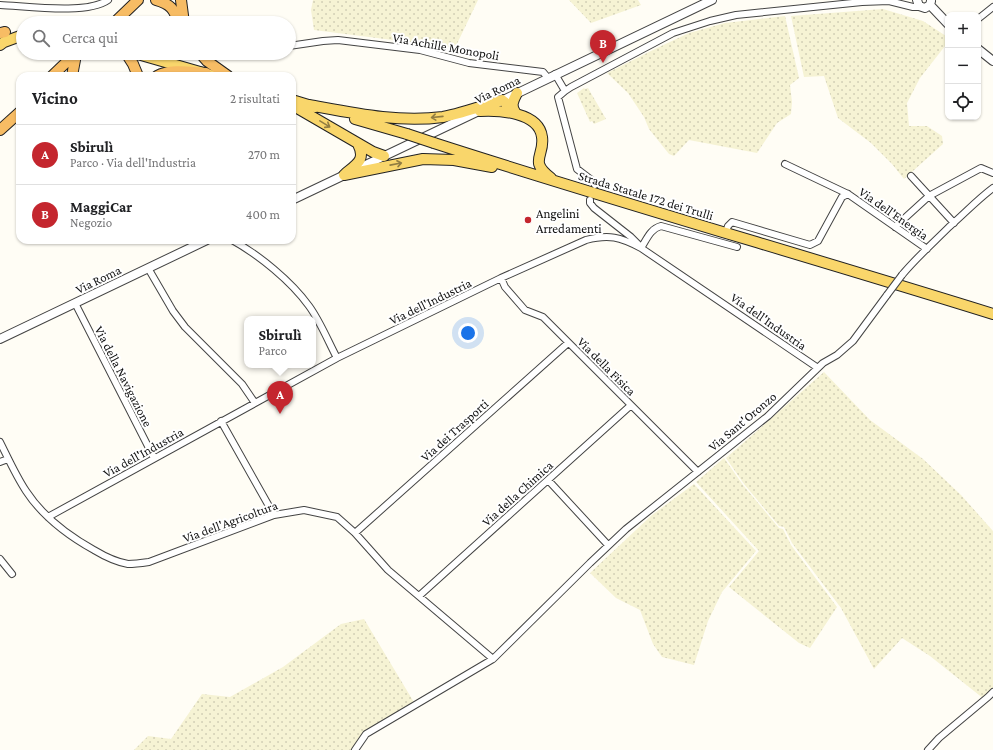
<!DOCTYPE html>
<html lang="it">
<head>
<meta charset="utf-8">
<style>
	:root { --surface:#fff; --page:#f6f6f6; --text:#202124; --muted:#757577; --line:#e0e0e0; --accent:#c4262e }
	body { margin:0; font-family:"Crimson Pro",serif; background:var(--page); color:var(--text) }
	.controls { position:absolute; right:12px; top:12px; display:grid; overflow:hidden; border-radius:8px; box-shadow:0 1px 3px #0004 }
	.controls button { width:36px; height:36px; display:grid; place-items:center; padding:0; border:0; border-bottom:1px solid var(--line); background:var(--surface); color:var(--text); font:20px sans-serif }
	.you { position:absolute; left:468px; top:333px; width:14px; height:14px; margin:-10px; border:3px solid #fff; border-radius:50%; background:#1a73e8; box-shadow:0 0 0 6px #1a73e833 }
	.badge { display:grid; place-items:center; width:26px; height:26px; border-radius:50%; background:var(--accent); color:#fff; font-size:13px; font-weight:700 }
	.pin { position:absolute; translate:-50% -33px; filter:drop-shadow(0 1px 2px #0008) }
	.pin::after { content:''; position:absolute; top:21px; width:14px; height:12px; background:inherit; clip-path:polygon(0 0,100% 0,50% 100%) }
	.popup { position:absolute; left:244px; top:316px; width:72px; height:52px; box-sizing:border-box; display:grid; place-content:center; border-radius:8px; background:var(--surface); filter:drop-shadow(0 1px 3px #0005); font-size:13px; white-space:nowrap; color:var(--muted) }
	.popup b { font-size:15px; color:var(--text) }
	.popup::after { content:''; position:absolute; left:50%; top:100%; margin-left:-8px; border:8px solid transparent; border-top-color:var(--surface) }
	.list { margin:0; padding:0; list-style:none }
	h2 { display:flex; justify-content:space-between; align-items:center; height:52px; margin:0; padding:0 16px; font-size:17px }
	h2 small { font-size:13px; font-weight:400; color:var(--muted) }
	.list li { display:grid; grid-template-columns:26px 1fr auto; gap:12px; align-items:center; box-sizing:border-box; height:60px; padding:0 16px; border-top:1px solid var(--line) }
	.list b { display:block; font-size:15px; white-space:nowrap }
	.list p { margin:0; font-size:13px; white-space:nowrap; color:var(--muted) }
	.list em { font-size:13px; font-style:normal; color:var(--muted) }
	.icon { flex:none; width:22px; height:22px; fill:none; stroke:currentColor; stroke-width:2; stroke-linecap:round; stroke-linejoin:round }
	.map { position:relative; flex:none; width:993px; height:750px; overflow:hidden }
	.search { position:absolute; background:var(--surface); box-shadow:0 1px 3px #0004; left:16px; top:16px; width:280px; height:44px; display:flex; align-items:center; gap:10px; box-sizing:border-box; padding:0 14px; border-radius:22px; color:var(--muted); font-size:15px }
	.panel { position:absolute; background:var(--surface); box-shadow:0 1px 3px #0004; left:16px; top:72px; width:280px; height:172px; border-radius:12px }
	.map>svg:first-child { display:block }
</style>
</head>
<body>
<div class="map">
<svg width="993" height="750" viewBox="0 0 993 750">
	<defs>
		<pattern id="farmland-dots" width="8" height="8" patternUnits="userSpaceOnUse"><rect width="8" height="8" fill="#f6f3d4"/><path d="M2 2h.1M6 6h.1" fill="none" stroke="#d2cfb5" stroke-width="1.8" stroke-linecap="round"/></pattern>
	</defs>
	<rect width="100%" height="100%" fill="#fffdf5"/>
	<!-- farmland -->
	<path fill="url(#farmland-dots)" d="M313,0H478L455,48L314,30L311,10Z
		M569,0H638L641,5L591,23Z
		M883,9L923,21L946,36L945,46L920,78L907,103L909,126H927L942,136L943,144L904,179L892,164L871,143L838,118L824,76L804,77L791,16Z
		M785,16L799,78L790,85L792,102L791,114L777,123L757,153L689,140L674,156L669,154L649,129L644,117L628,93L607,73L657,48L689,33L725,23Z
		M584,88L585,89L588,88L606,119L594,124L592,121L590,122L577,93Z
		M824,372L870,420L923,459L961,495L993,531V688L984,699L930,656L902,638L874,669L841,608L792,543L784,527L779,526L744,484L726,458Z
		M724,458L743,485L779,528L783,529L791,545L837,607L810,648L799,643L729,587L759,551L696,482Z
		M694,484L756,551L722,592L708,621L694,665L662,657L653,644L640,610L616,598L590,573L652,515Z
		M364,619L415,704L361,738L355,750H134L148,736L171,739L202,694L230,697L283,667L341,624Z"/>
	<g fill="none" stroke-linecap="round" stroke-linejoin="round">
		<!-- minor casing -->
		<g stroke="#444" stroke-width="8">
			<path id="minor" d="M0,5C26,6 87,15 108,0
				M978,19L993,7
				M289,46L323,41L338,40L420,50L469,63L543,72L548,78
				M227,54L233,56L249,53
				M555,74L565,91L558,97L577,169L594,182L595,185
				M565,91L571,87L673,33L710,21L736,15L862,2L889,1L913,7H921
				M785,164L848,194L927,249
				M911,176L954,223
				M590,200V203L594,208L631,237L639,245
				M895,227L929,196L981,168L993,173
				M726,232L728,226L732,222L810,245L818,241L842,197L848,194
				M232,240C259,255 291,281 309,306C320,321 328,341 337,358
				M641,248C647,239 650,229 661,226L737,247
				M148,268L173,311L185,327L242,384L255,403
				M902,275C916,258 933,243 949,227C964,214 977,200 993,188
				M501,278L505,287L525,310L543,317L698,472
				M75,303L154,458
				M221,421L274,515
				M0,442C8,458 16,476 26,491C43,517 67,535 94,550C104,556 116,562 128,564C135,564 142,563 149,562L274,515L304,510L337,517L355,533L388,570L493,659
				M0,462L8,459
				M548,480L608,545
				M48,517L337,358L501,278L586,240C609,234 620,237 641,248L818,368
				M355,533L568,343
				M0,559L12,574
				M419,596L630,406
				M355,750L366,734L493,659L590,563L626,529L768,416L823,363L837,355L853,341L887,295
				M928,750L939,738L988,697L993,692"/>
		</g>
		<!-- tertiary casing -->
		<g stroke="#444" stroke-width="10">
			<path id="tertiary" d="M917,0L919,6L925,8L930,5L931,1
				M930,5L948,24
				M978,49L993,61
				M497,103L712,0
				M292,200L481,110
				M0,339L207,240"/>
		</g>
		<!-- primary casing -->
		<g stroke="#222" stroke-width="12">
			<path id="primary" d="M0,45L4,42L23,35
				M134,53L214,76
				M292,100L315,107
				M292,105L373,152L384,156
				M309,105C353,113 398,123 443,117C463,113 482,106 502,100L513,109
				M480,111C499,110 539,112 542,137C545,156 528,161 551,178
				M515,112C510,105 514,99 517,93
				M355,119L407,134
				M434,143C620,203 807,256 993,314
				M345,174C357,164 366,160 358,144
				M344,175L423,159L454,160L492,167"/>
		</g>
		<!-- trunk casing -->
		<g stroke="#222" stroke-width="12">
			<path id="trunk" d="M156,0C170,4 175,9 178,23
				M181,0L184,23
				M114,23L138,0
				M0,33L5,32
				M126,53L133,64L138,76
				M136,53H143
				M200,53L207,61L228,76
				M52,76L76,53
				M72,76L75,60
				M157,76C171,68 190,72 206,73
				M0,130L20,112"/>
		</g>
		<!-- minor -->
		<use href="#minor" stroke="#fff" stroke-width="6"/>
		<!-- tertiary -->
		<use href="#tertiary" stroke="#fff" stroke-width="8"/>
		<!-- primary -->
		<use href="#primary" stroke="#f9d66b" stroke-width="10"/>
		<!-- trunk -->
		<use href="#trunk" stroke="#f7bc64" stroke-width="10"/>
		<!-- minor-bridge casing -->
		<g stroke="#444" stroke-width="8" stroke-linecap="butt">
			<path id="minor-bridge" d="M887,295L902,275"/>
		</g>
		<!-- primary-bridge casing -->
		<g stroke="#222" stroke-width="12" stroke-linecap="butt">
			<path id="primary-bridge" d="M407,134L434,143"/>
		</g>
		<!-- minor-bridge -->
		<use href="#minor-bridge" stroke="#fff" stroke-width="6"/>
		<!-- primary-bridge -->
		<use href="#primary-bridge" stroke="#f9d66b" stroke-width="10"/>
	</g>
	<!-- one-way arrows -->
	<defs><path id="oneway-shaft" d="M-6 0H5M1.5-3L5.5 0L1.5 3" fill="none" stroke-width="1.6" stroke-linecap="round" stroke-linejoin="round"/></defs>
	<g stroke="#917d42">
		<use href="#oneway-shaft" transform="translate(437 117) rotate(174)"/>
		<use href="#oneway-shaft" transform="translate(325 124) rotate(31)"/>
		<use href="#oneway-shaft" transform="translate(396 164) rotate(-11)"/>
	</g>
	<!-- markers -->
	<circle fill="#c4262e" stroke="#fff" stroke-width="1.5" cx="528" cy="220" r="4"/>
	<g text-anchor="middle" stroke-width="4" stroke-linejoin="round" paint-order="stroke">
		<!-- street labels -->
		<g font-size="13" fill="#111" stroke="#fff">
			<text transform="translate(446 46) rotate(10)" y="5">Via Achille Monopoli</text>
			<text transform="translate(497 89) rotate(-26)" y="5">Via Roma</text>
			<text transform="translate(646 195) rotate(17)" y="5">Strada Statale 172 dei Trulli</text>
			<text transform="translate(894 213) rotate(35)" y="5">Via dell'Energia</text>
			<text transform="translate(98 279) rotate(-26)" y="5">Via Roma</text>
			<text transform="translate(430 301) rotate(-26)" y="5">Via dell'Industria</text>
			<text transform="translate(769 321) rotate(35)" y="5">Via dell'Industria</text>
			<text transform="translate(607 366) rotate(45)" y="5">Via della Fisica</text>
			<text transform="translate(124 376) rotate(63)" y="5">Via della Navigazione</text>
			<text transform="translate(742 421) rotate(-40)" y="5">Via Sant'Oronzo</text>
			<text transform="translate(454 430) rotate(-42)" y="5">Via dei Trasporti</text>
			<text transform="translate(143 452) rotate(-29)" y="5">Via dell'Industria</text>
			<text transform="translate(517 493) rotate(-42)" y="5">Via della Chimica</text>
			<text transform="translate(230 521) rotate(-20)" y="5">Via dell'Agricoltura</text>
		</g>
		<!-- poi labels -->
		<g font-size="13" fill="#111" stroke="#fff" text-anchor="start">
			<text x="536" y="218">Angelini<tspan x="536" dy="15">Arredamenti</tspan></text>
		</g>
	</g>
</svg>
<div class="controls">
<button>+</button>
<button>−</button>
<button><svg class="icon" aria-label="locate" viewBox="0 0 24 24"><circle cx="12" cy="12" r="6"/><path d="M12 2v4M12 18v4M2 12h4M18 12h4"/></svg></button>
</div>
<div class="you"></div>
<div class="pin badge" style="left:280px;top:414px">A</div>
<div class="popup"><b>Sbirulì</b>Parco</div>
<div class="pin badge" style="left:603px;top:63px">B</div>
<div class="search"><svg class="icon" aria-label="search" viewBox="0 0 24 24"><circle cx="10" cy="10" r="6"/><path d="M15 15l6 6"/></svg>Cerca qui</div>
<section class="panel">
<h2>Vicino<small>2 risultati</small></h2>
<ul class="list">
<li><span class="badge">A</span><div><b>Sbirulì</b><p>Parco · Via dell'Industria</p></div><em>270 m</em></li>
<li><span class="badge">B</span><div><b>MaggiCar</b><p>Negozio</p></div><em>400 m</em></li>
</ul>
</section>
</div>
</body>
</html>
